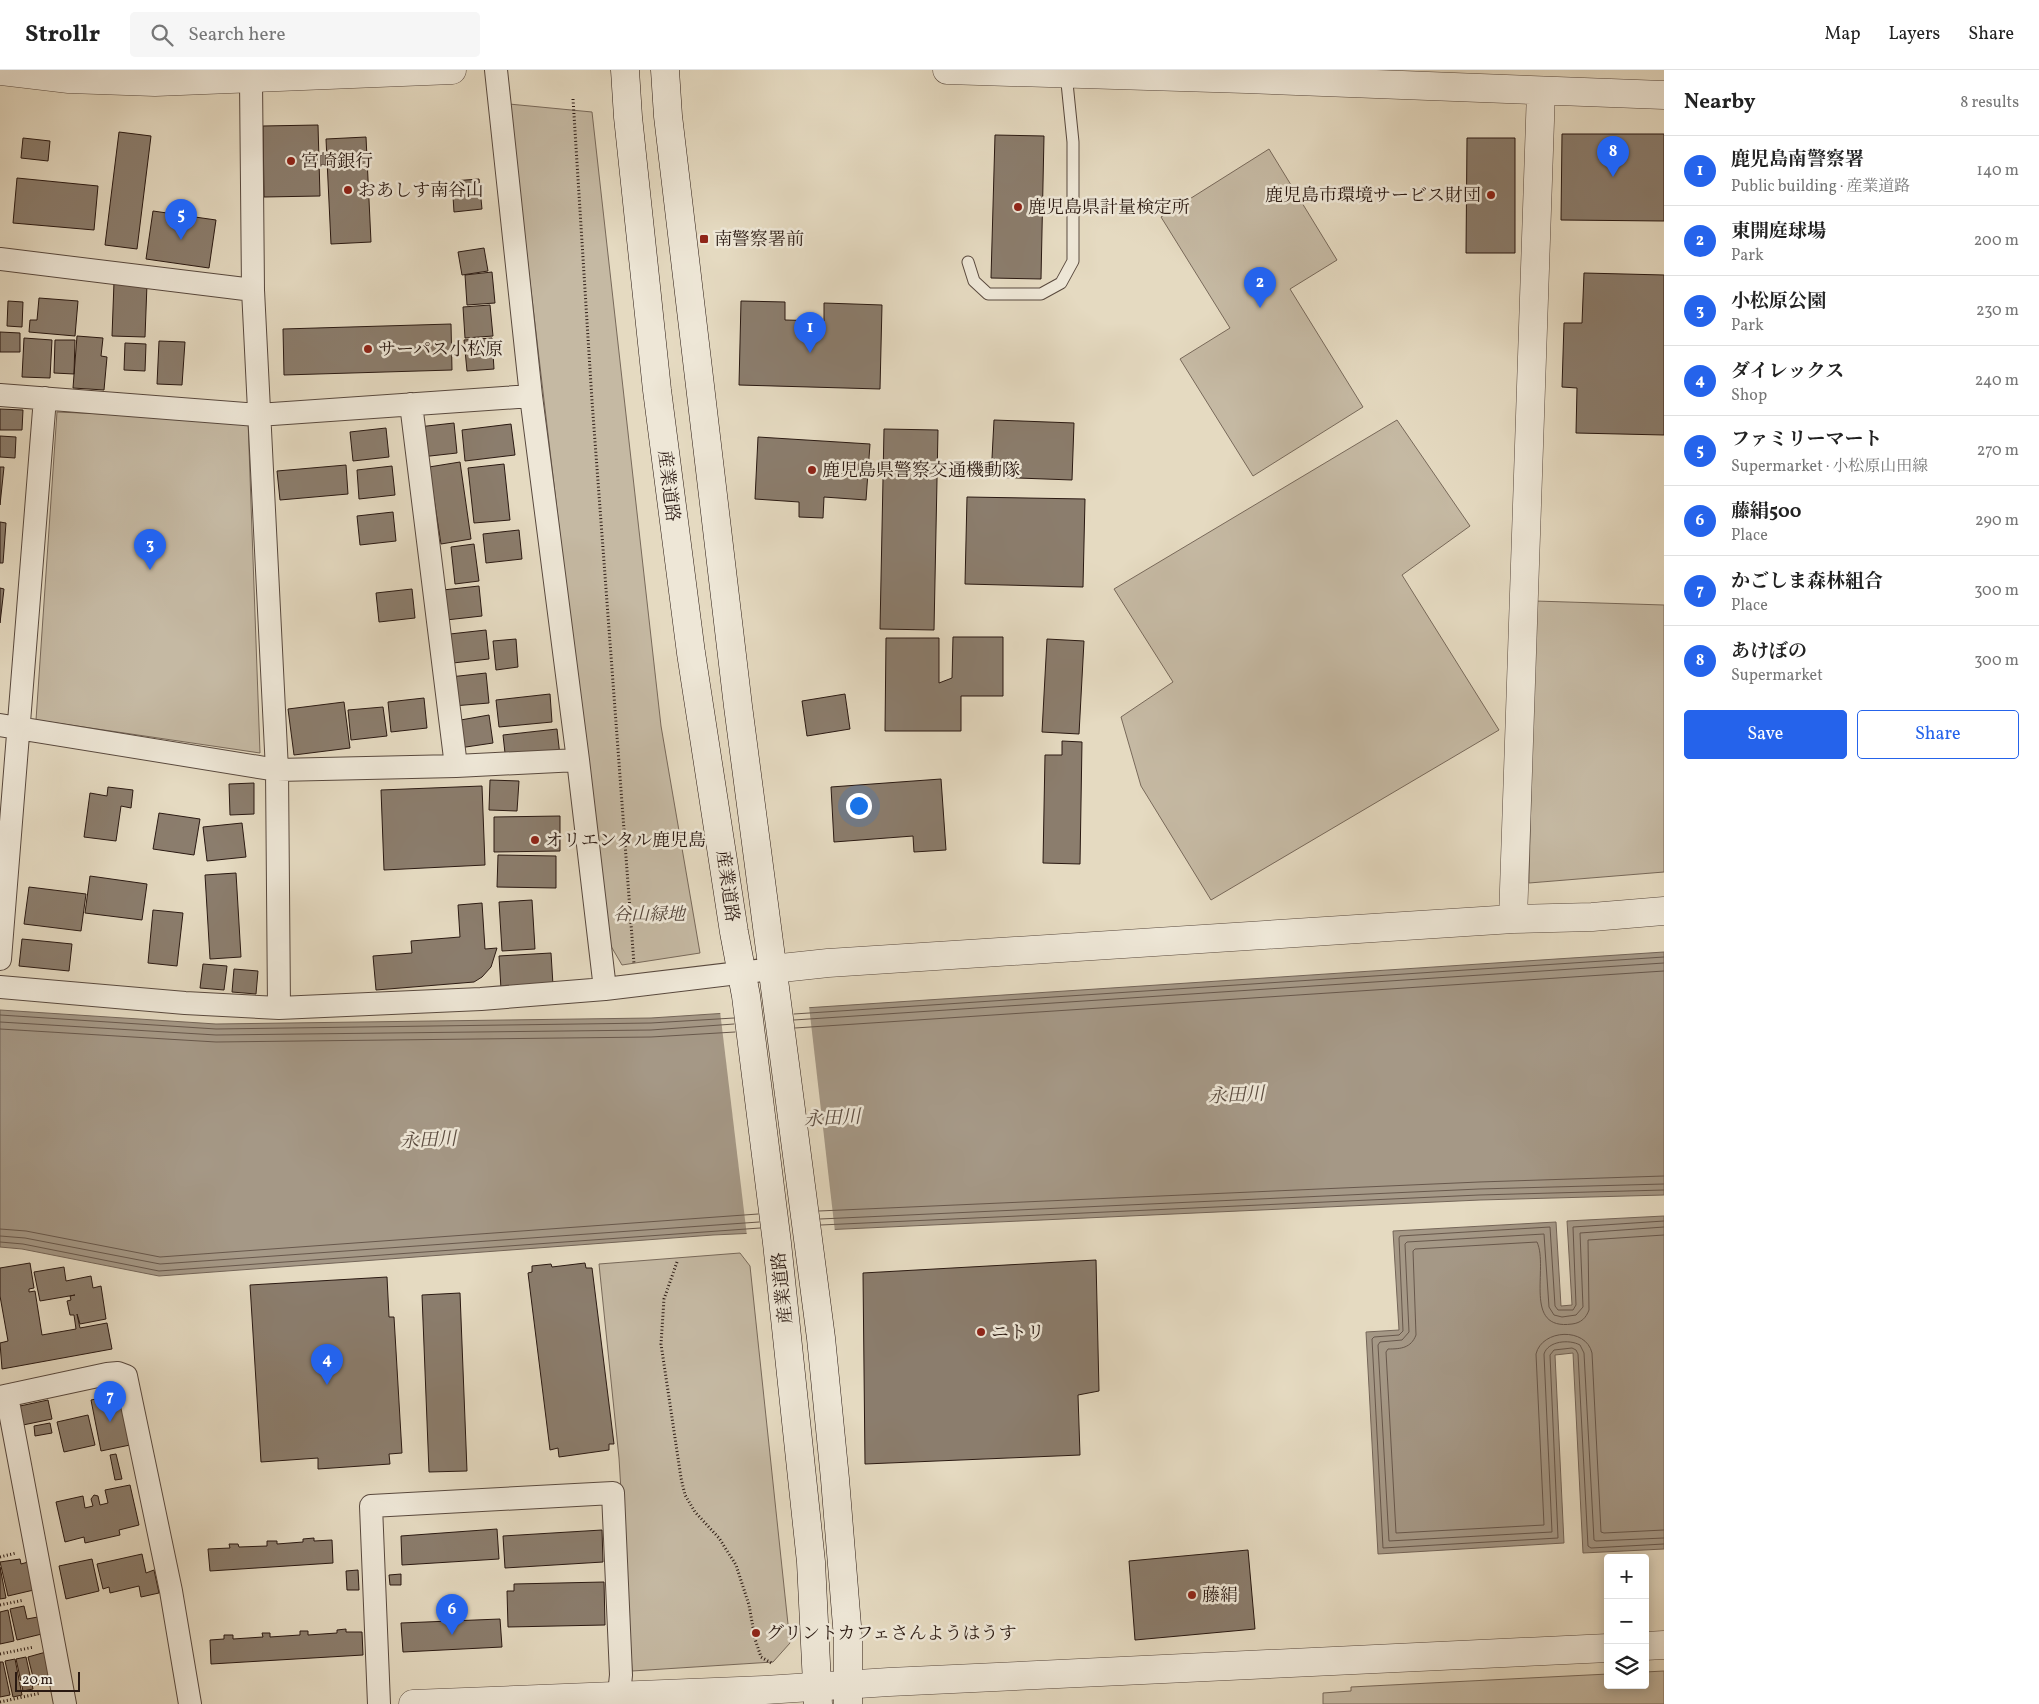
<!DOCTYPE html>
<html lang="en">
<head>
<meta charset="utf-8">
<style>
	:root { --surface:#fff; --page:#f6f6f6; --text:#222; --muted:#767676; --line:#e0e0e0; --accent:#2563eb }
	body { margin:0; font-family:Vollkorn,"Noto Serif JP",serif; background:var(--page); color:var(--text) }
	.controls { position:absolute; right:15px; bottom:15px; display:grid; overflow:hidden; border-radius:5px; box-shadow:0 2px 12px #0003 }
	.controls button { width:45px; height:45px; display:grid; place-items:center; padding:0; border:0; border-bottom:1px solid var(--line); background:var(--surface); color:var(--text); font:25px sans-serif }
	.scale { position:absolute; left:15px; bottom:12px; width:65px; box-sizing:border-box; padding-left:5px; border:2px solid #2a1912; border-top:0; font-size:14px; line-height:18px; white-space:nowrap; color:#2a1912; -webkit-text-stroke:4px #eee7d7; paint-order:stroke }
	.you { position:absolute; left:858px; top:735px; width:18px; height:18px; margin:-12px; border:4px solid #fff; border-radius:50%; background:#1a73e8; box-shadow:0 0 0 8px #1a73e833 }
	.badge { display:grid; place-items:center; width:32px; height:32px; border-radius:50%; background:var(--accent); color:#fff; font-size:16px; font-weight:700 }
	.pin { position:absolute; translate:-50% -41px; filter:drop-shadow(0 1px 2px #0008) }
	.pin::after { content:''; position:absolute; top:26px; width:18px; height:15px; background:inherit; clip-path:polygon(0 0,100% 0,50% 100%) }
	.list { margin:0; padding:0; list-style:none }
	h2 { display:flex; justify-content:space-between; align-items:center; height:65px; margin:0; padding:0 20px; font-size:21px }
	h2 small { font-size:16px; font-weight:400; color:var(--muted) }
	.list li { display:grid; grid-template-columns:32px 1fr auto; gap:15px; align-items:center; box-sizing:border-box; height:70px; padding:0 20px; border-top:1px solid var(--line) }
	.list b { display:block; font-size:19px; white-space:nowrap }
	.list p { margin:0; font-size:16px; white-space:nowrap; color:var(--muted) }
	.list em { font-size:16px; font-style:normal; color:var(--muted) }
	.actions { display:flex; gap:10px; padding:15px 20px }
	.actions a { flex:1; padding:11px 0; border:1px solid var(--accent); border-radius:5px; text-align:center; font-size:18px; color:var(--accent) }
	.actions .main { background:var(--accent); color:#fff }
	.icon { flex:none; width:28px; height:28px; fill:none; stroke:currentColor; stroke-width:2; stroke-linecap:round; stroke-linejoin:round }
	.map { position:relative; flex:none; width:1664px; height:1634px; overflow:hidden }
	header { display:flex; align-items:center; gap:30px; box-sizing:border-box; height:70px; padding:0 25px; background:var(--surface); border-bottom:1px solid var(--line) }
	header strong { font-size:24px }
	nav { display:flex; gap:28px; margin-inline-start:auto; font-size:18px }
	.search { width:350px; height:45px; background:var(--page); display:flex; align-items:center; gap:12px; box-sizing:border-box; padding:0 18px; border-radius:5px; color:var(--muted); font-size:19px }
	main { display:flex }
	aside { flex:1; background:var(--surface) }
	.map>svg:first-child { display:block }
</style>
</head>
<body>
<header>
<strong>Strollr</strong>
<div class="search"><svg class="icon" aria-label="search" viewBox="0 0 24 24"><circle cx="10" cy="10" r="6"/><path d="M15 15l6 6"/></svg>Search here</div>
<nav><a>Map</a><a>Layers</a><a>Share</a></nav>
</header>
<main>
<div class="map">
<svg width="1664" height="1634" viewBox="0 0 1664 1634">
	<rect width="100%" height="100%" fill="#e5dac1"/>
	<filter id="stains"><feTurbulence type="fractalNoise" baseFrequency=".004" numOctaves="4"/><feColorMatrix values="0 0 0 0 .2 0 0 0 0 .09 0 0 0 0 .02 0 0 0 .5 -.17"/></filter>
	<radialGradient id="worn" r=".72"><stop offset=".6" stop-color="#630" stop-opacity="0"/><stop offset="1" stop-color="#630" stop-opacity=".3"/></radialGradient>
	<!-- green -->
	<path fill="#c5b9a3" stroke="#78695a" d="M509,34L592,42L661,656L700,883L622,895L608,871Z
		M1269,79L1337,190L1290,219L1363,337L1253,406L1180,289L1230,258L1161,147Z
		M57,342L248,350L260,683L36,650Z
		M1397,350L1470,456L1402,505L1499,660L1211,830L1141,716L1121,647L1173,612L1114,519Z
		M1535,531L1664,535V802L1529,813Z
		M740,1183L750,1196L790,1573L773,1592L632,1601L619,1388L599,1194Z
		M1664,1601V1634H1323V1623L1351,1621V1617L1608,1604V1615H1645V1602Z"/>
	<!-- water -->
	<path fill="#a59886" stroke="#746558" d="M1664,882V1125L1480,1130L713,1165L159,1206L22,1179L0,1177V940L216,954L651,948Z
		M1664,1146V1479L1583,1483L1573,1283L1555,1285L1564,1473L1378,1484L1366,1262L1399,1260L1393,1161L1556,1152L1561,1236L1572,1235L1567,1151Z"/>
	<!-- pier -->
	<path fill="#e5dac1" d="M809,936L835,1162L747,1166L720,941Z"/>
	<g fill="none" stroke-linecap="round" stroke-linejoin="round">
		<!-- shore -->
		<path stroke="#68584c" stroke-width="1" d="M794,944L1664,887
			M0,945L216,959L651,953L734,948
			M794,950L1664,893
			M0,952L216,965L651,960L734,954
			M795,958L1664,901
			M0,959L216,972L651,967L735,962
			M819,1141L1479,1112L1664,1106
			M820,1149L1479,1119L1664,1114
			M1664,1151L1573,1157L1576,1235L1573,1240H1558L1555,1236L1550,1157L1400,1166L1399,1168L1403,1261L1399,1265L1374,1267L1372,1269L1383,1478L1558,1468L1550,1285L1554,1280L1572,1278L1576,1280L1578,1284L1588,1476L1591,1478L1664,1474
			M821,1155L1479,1125L1664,1120
			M1664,1157L1580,1163L1583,1237L1576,1245L1562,1247L1554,1245L1549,1237L1544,1164L1407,1172L1405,1174L1409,1262L1402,1270L1380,1272L1378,1275L1389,1471L1552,1462L1544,1284C1548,1271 1569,1269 1580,1275L1584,1283L1594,1470L1596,1471L1664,1468
			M0,1159L26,1161L160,1187L758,1144
			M1664,1165L1588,1170L1589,1240C1586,1248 1581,1253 1572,1254C1522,1261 1549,1198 1537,1172L1415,1179L1413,1181L1416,1265C1411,1278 1401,1279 1388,1279L1386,1282L1396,1463L1544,1455L1536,1284C1542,1259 1586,1257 1592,1283L1601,1462L1604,1463L1664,1460
			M0,1166L25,1168L160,1194L759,1152
			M0,1172L23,1174L159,1201L760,1158"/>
	</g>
	<!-- building -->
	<path fill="#8b7d6d" stroke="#2a1912" d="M318,55L320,126L264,127L263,56Z
		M119,62L151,66L137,179L105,175Z
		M1562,64H1664V151L1561,150Z
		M995,65L1044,66L1041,209L991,208Z
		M366,67L371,172L331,174L326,69Z
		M23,68L50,71L48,91L21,88Z
		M1467,68H1515V183H1466Z
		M17,108L98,116L94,160L13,153Z
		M479,109L482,139L454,142L452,111Z
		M153,141L216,150L209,198L146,189Z
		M484,178L488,201L462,205L458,182Z
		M492,202L495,233L467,235L465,205Z
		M1584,203L1664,205V365L1576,363L1577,318L1562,317L1564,253H1582Z
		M114,212L147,214L145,267L112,266Z
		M39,228L78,231L75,266L29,262L30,250H37Z
		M8,231L23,232L22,257L7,256Z
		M741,231L785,232V250L824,251V233L882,235L880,319L739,315Z
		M490,235L493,266L465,268L463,237Z
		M451,254L452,300L284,305L283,259Z
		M0,262L20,263V282H0Z
		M77,266L103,268L101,286L107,287L104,320L73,318Z
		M24,268L52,270L50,308L22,307Z
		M492,268L494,299L467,301L464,270Z
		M55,270H75L74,304L54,303Z
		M159,271L185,272L182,315L157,314Z
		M125,273L146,274L145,301L124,300Z
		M0,339L23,340L22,360H0Z
		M994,350L1074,353L1072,410L991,407Z
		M454,353L457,383L421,387L418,357Z
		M511,354L515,385L465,391L462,360Z
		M386,358L389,387L353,391L350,362Z
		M884,359L938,360L934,560L880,559Z
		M0,366L16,367L15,388L0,387Z
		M758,367L870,374L866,430L824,427L823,448L799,447V432L755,429Z
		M460,392L471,469L441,474L429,397Z
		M504,394L510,450L474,453L468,398Z
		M346,395L348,424L280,430L277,401Z
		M392,396L395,425L359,429L357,400Z
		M0,397H4L0,435Z
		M967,427L1085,429L1083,517L965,514Z
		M393,442L396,471L360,475L357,446Z
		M0,452L6,453L3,493H0Z
		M519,460L522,489L486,493L483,464Z
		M474,474L479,511L455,514L451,477Z
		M479,516L482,546L446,550L443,520Z
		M0,518L4,519L0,553Z
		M412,519L415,548L379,552L376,523Z
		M486,560L489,589L453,593L450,564Z
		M953,567H1003V626H961V661H885L886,568H939V613L952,608Z
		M516,569L518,597L496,600L493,571Z
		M1047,569L1084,571L1079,664L1042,662Z
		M486,603L489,633L453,636L450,607Z
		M550,624L552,652L499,657L496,630Z
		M845,624L850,659L807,666L802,631Z
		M424,628L427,658L391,662L388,632Z
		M344,632L350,678L294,685L288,639Z
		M383,637L387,666L351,670L348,640Z
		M489,645L493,673L459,678L455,651Z
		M557,659L560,686L506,692L503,665Z
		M1062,671L1082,672L1080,794L1043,793L1045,685H1062Z
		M941,709L946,780L914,782L913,766L834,772L831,717Z
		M490,710L519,711L517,741L489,740Z
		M254,713V744L230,745L229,714Z
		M482,716L485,795L384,800L381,720Z
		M108,717L133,720L131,738L121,736L116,771L84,767L90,723L107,726Z
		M159,743L200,749L194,785L153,779Z
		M560,746V781L494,782V747Z
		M242,753L246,787L207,791L203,757Z
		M498,785L556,786V818L497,817Z
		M236,803L241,887L210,889L205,805Z
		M90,806L147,814L142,850L85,843Z
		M29,817L86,824L81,861L24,854Z
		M532,830L535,879L502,881L499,832Z
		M482,833L485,879L497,878L491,897L482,907L474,912L376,920L373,886L412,883L411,871L460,867L458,835Z
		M153,840L183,843L177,896L148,893Z
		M22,869L72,874L69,901L19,896Z
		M551,883L553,915L501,919L499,886Z
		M203,894L227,896L224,920L200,918Z
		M234,899L258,901L256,924L232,922Z
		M1096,1190L1099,1321L1078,1325L1080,1385L865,1394L863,1203Z
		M30,1193L34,1218L29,1219V1222L35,1221L42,1265L76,1259L74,1245H70L67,1231L71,1230L70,1226L75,1225L40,1231L34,1202L64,1197L66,1211L91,1206L93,1218L101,1216L106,1249L80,1254L77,1244L80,1258L107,1253L112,1279L2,1299L0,1273L8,1271L0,1226V1198Z
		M585,1193L586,1198H592L614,1374H609V1380L559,1387L558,1378L550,1380L528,1203L532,1202V1196L551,1194L552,1197Z
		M387,1207L389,1247H394L402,1383L389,1384L390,1394L318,1399V1388L261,1392L250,1215Z
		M460,1223L467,1401L429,1402L422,1225Z
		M119,1324L130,1375L101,1381L91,1330Z
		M48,1330L52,1349L23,1355L20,1336Z
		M88,1345L95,1375L64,1382L57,1352Z
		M50,1353L52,1363L35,1366L34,1356Z
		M116,1384L122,1409L115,1410L110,1385Z
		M130,1415L139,1455L119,1460L120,1465L85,1473L84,1467L65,1472L56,1432L83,1426L85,1438L93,1436L91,1429L94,1425L98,1426L100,1435L108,1433L105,1420Z
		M497,1459L499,1489L402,1495L401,1466Z
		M602,1460L603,1492L505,1498L503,1466Z
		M314,1468V1471L332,1470L333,1493L210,1501L208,1479L230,1478L229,1474H238L239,1477L267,1476V1471H277V1474L303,1472V1469Z
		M1248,1480L1255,1559L1135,1570L1129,1491Z
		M142,1484L146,1503L154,1500L159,1523L141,1527L139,1516L110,1523L109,1517L103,1519L97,1494Z
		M20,1489L21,1494L28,1492L38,1519L8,1526L0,1492Z
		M92,1489L99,1521L66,1529L59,1496Z
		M0,1497L6,1528L0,1529Z
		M358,1500L359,1520H347L346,1501Z
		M401,1504V1515H390L389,1505Z
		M604,1512L605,1555L508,1557L507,1521H514V1514Z
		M24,1536L27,1549L43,1546L46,1563L17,1570L10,1539Z
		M8,1540L14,1571L0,1574V1542Z
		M500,1549L502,1577L403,1582L401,1553Z
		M346,1559V1562H362L363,1585L211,1594L210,1570L224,1569V1565H233V1569L263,1567L262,1563H270V1567L300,1565V1561H308V1565L337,1563V1560Z
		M46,1582L53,1611L35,1615L28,1587Z
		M26,1587L33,1619L23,1621L16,1589Z
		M15,1589L22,1625L13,1627L5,1591Z
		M0,1592H3L10,1625L0,1627Z"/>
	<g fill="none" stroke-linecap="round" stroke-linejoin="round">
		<!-- service casing -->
		<g stroke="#59493e" stroke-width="13">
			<path id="service" d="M968,192L974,211L988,224H1041L1061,213L1073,191V72L1066,3"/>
		</g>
		<!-- minor casing -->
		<g stroke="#59493e" stroke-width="24">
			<path id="minor" d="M496,0L531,326L578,690L605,919
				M251,10L253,220L277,700L279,938
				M0,189L253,220
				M0,325L258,345L531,326
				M411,334L456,696
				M0,655L277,700L456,696L578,690
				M0,889L45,328
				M0,917L185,933L279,938L481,929L605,919L772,899
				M7,1326L65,1634
				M0,1327L107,1304L118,1303L126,1306L171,1521L190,1634
				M379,1634L371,1436L613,1423L621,1605L618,1634"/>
		</g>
		<!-- tertiary casing -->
		<g stroke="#59493e" stroke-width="29">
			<path id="tertiary" d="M947,0L1246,9L1664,25
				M0,1L69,9L155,12L452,0
				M1513,849L1541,21
				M772,899L828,893L1513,849L1592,847L1664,841
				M1645,1576L1664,1575
				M413,1634L765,1620L889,1612L1608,1578"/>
		</g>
		<!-- secondary casing -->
		<g stroke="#2a1912" stroke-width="29">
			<path id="secondary" d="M625,0L628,47L657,320L691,583L734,862L746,926L777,1173L811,1492L818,1634
				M665,0L668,46L738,636L821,1268L835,1409L848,1568V1634"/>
		</g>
		<!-- path -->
		<path stroke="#2a1912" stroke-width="3" stroke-dasharray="1 2.5" stroke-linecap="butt" d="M573,29L592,331L634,894
			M677,1192L664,1229L661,1274L681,1408L685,1425L695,1442L719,1468L736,1495L749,1535L755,1569L761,1587L773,1594
			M0,1487L16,1483
			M0,1535L24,1530
			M0,1584L34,1577
			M0,1632L41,1623"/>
		<!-- service -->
		<use href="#service" stroke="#eee7d7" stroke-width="11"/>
		<!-- minor -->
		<use href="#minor" stroke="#eee7d7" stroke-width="22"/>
		<!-- tertiary -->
		<use href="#tertiary" stroke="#eee7d7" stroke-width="28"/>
		<!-- secondary -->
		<use href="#secondary" stroke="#eee7d7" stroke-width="28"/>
	</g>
	<!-- markers -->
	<g fill="#8f2418" stroke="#eee7d7" stroke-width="2">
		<circle cx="291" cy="91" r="5"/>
		<circle cx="348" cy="120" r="5"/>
		<circle cx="1491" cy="125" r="5"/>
		<circle cx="1018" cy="137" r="5"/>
		<rect x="699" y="164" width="10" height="10" rx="2.5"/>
		<circle cx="368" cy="279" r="5"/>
		<circle cx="812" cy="400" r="5"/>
		<circle cx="535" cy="770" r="5"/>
		<circle cx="981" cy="1262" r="5"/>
		<circle cx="1192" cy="1525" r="5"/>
		<circle cx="756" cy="1563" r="5"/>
	</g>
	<g text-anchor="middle" stroke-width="5" stroke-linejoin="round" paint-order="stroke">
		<!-- poi labels -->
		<g font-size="18" fill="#2a1912" stroke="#eee7d7" text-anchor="start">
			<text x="301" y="97">宮崎銀行</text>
			<text x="358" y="126">おあしす南谷山</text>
			<text x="1481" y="131" text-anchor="end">鹿児島市環境サービス財団</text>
			<text x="1028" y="143">鹿児島県計量検定所</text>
			<text x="714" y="175">南警察署前</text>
			<text x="378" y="285">サーパス小松原</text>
			<text x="822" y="406">鹿児島県警察交通機動隊</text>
			<text x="545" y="776">オリエンタル鹿児島</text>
			<text x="991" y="1268">ニトリ</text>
			<text x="1202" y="1531">藤絹</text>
			<text x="766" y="1569">グリントカフェさんようはうす</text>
		</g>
		<!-- street labels -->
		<g font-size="18" fill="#2a1912" stroke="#eee7d7">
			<text transform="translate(669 416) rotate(83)" y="6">産業道路</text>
			<text transform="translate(728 816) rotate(82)" y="6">産業道路</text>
			<text transform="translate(782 1218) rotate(-96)" y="6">産業道路</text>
		</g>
		<!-- park labels -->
		<g font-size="18" font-style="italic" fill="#58493e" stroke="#eee7d7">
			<text x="649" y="850">谷山緑地</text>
		</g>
		<!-- water labels -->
		<g font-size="19" font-style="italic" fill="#5b4c40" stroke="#eee7d7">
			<text transform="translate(1236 1024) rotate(-3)" y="7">永田川</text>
			<text transform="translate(832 1047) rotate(-3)" y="7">永田川</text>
			<text transform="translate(428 1069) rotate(-3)" y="7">永田川</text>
		</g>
	</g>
	<rect width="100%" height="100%" filter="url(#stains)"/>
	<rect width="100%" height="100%" fill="url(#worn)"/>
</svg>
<div class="controls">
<button>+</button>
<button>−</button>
<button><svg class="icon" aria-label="layers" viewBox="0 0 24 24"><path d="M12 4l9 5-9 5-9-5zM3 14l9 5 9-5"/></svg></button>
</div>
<div class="scale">20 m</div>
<div class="you"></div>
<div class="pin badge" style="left:810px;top:283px">1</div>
<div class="pin badge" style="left:1260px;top:238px">2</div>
<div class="pin badge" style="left:150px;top:500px">3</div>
<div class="pin badge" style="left:327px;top:1315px">4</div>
<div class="pin badge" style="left:181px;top:170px">5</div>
<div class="pin badge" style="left:452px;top:1565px">6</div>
<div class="pin badge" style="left:110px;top:1352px">7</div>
<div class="pin badge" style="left:1613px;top:107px">8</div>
</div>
<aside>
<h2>Nearby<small>8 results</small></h2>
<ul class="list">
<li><span class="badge">1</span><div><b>鹿児島南警察署</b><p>Public building · 産業道路</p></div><em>140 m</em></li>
<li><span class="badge">2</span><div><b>東開庭球場</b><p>Park</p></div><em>200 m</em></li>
<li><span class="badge">3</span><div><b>小松原公園</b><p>Park</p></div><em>230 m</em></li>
<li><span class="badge">4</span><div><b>ダイレックス</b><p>Shop</p></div><em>240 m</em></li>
<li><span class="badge">5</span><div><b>ファミリーマート</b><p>Supermarket · 小松原山田線</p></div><em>270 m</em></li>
<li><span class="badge">6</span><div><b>藤絹500</b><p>Place</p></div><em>290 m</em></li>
<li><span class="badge">7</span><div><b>かごしま森林組合</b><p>Place</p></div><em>300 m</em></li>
<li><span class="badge">8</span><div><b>あけぼの</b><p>Supermarket</p></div><em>300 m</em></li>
</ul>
<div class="actions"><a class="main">Save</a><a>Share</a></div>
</aside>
</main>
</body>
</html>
